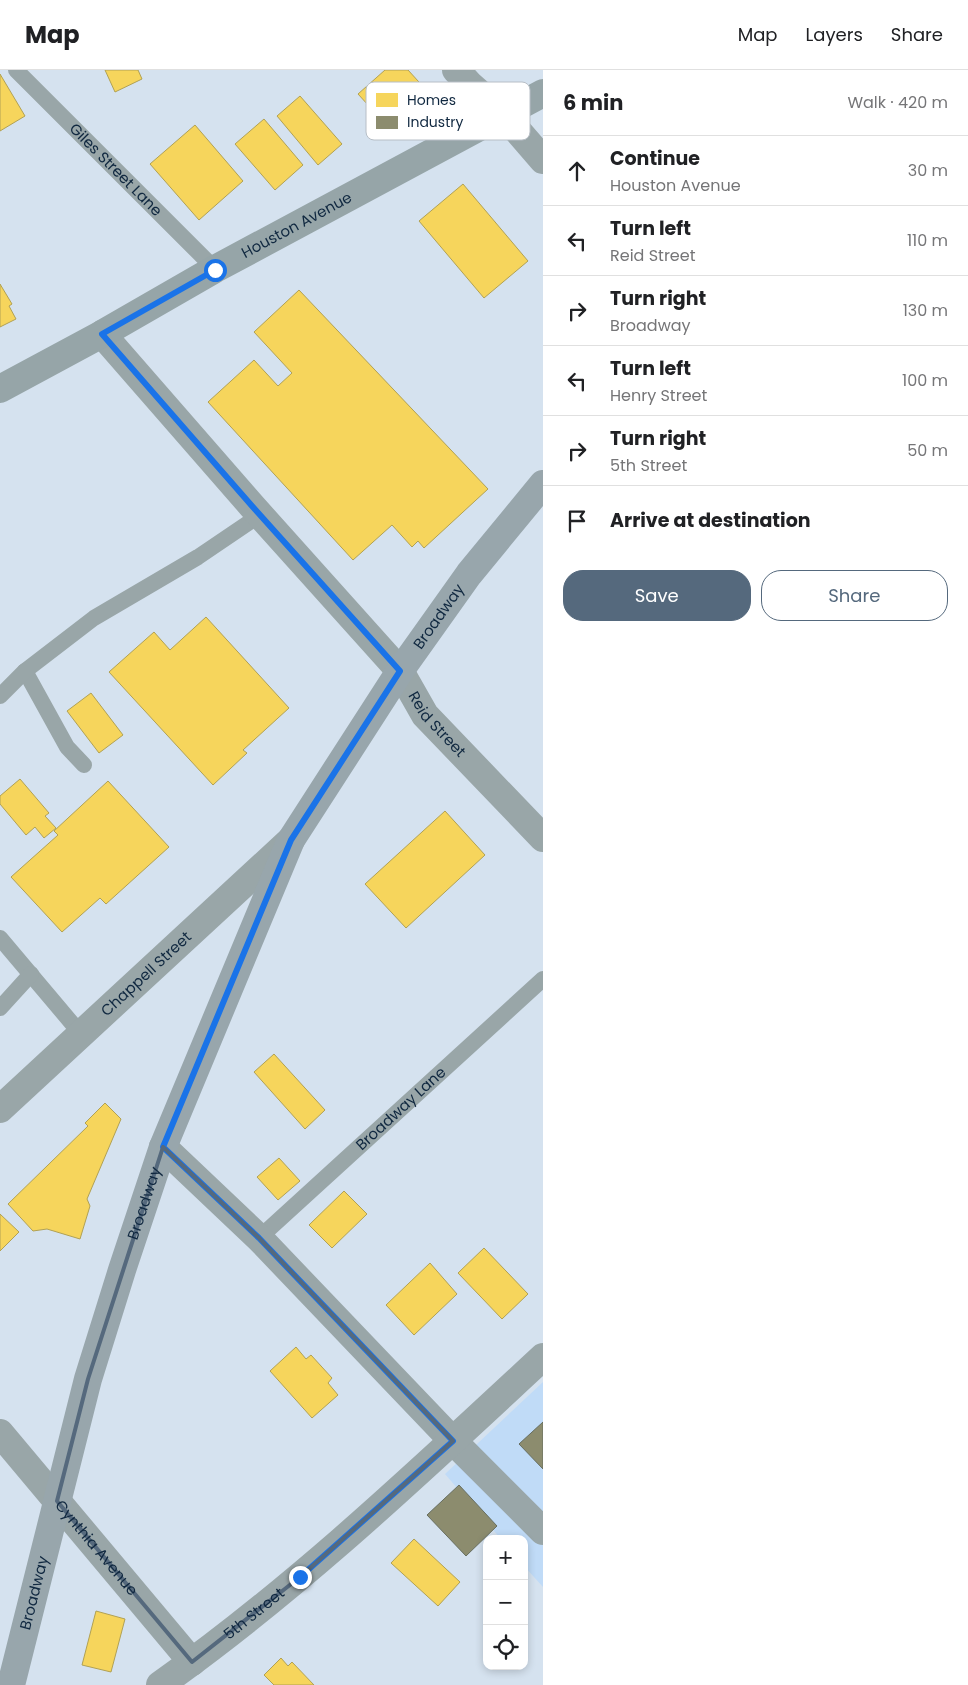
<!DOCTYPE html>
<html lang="en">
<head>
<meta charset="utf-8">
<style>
	:root { --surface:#fff; --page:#f6f6f6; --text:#202124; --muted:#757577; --line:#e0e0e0; --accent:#55697d }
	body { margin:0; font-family:Poppins,sans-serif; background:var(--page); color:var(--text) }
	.controls { position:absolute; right:15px; bottom:15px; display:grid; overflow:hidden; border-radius:10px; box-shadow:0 2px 8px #0003 }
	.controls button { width:45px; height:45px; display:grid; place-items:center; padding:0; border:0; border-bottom:1px solid var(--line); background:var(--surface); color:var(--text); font:25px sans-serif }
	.stop { position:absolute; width:15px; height:15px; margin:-11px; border:4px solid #1a73e8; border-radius:50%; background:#fff }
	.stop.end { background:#1a73e8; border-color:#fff; box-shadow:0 1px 5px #0008 }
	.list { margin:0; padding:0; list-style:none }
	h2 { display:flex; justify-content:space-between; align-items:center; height:65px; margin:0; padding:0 20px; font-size:21px }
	h2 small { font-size:16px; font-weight:400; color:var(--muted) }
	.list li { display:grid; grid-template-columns:32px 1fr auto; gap:15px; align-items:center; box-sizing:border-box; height:70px; padding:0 20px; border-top:1px solid var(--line) }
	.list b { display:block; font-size:19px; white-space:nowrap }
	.list p { margin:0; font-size:16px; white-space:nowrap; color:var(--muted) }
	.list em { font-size:16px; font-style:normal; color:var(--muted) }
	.actions { display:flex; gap:10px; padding:15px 20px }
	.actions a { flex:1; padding:11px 0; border:1px solid var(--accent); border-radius:20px; text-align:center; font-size:18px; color:var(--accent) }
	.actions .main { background:var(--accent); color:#fff }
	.icon { flex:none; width:28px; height:28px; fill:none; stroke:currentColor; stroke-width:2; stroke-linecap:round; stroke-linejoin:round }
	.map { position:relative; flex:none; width:543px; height:1615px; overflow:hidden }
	header { display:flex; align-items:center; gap:30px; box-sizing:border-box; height:70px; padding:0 25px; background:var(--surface); border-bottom:1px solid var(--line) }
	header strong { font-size:24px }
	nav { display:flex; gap:28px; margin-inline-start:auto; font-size:18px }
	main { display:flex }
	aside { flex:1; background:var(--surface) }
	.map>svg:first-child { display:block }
</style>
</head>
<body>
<header>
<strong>Map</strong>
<nav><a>Map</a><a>Layers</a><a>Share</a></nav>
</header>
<main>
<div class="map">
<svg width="543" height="1615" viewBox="0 0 543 1615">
	<rect width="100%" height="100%" fill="#d5e2ef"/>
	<!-- built -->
	<path fill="#c0dbf7" d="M543,1312V1517L524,1496V1469H501L445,1404Z"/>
	<!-- homes -->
	<path fill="#f6d55c" stroke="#b1a154" d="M105,0H138L142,9L115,22Z
		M385,0H408L429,23L389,58L358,24Z
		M0,4L25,46L0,61Z
		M300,26L342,74L318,95L277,46Z
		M264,49L303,95L275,120L235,74Z
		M195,55L243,111L199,150L150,94Z
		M463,114L528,191L484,228L419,151Z
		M0,214L12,234L9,236L16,249L0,257Z
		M299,220L488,419L424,478L418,471L412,477L392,455L353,490L208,332L254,290L278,316L292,303L254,262Z
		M206,547L289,638L243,680L247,683L213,715L109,602L154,562L170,580Z
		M91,623L123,665L99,683L67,641Z
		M20,709L49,743L45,746L56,758L44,768L35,757L26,765L0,734V726Z
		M108,711L169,777L106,834L100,828L62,862L11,807L58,765L54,761Z
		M445,741L485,785L406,858L365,814Z
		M274,984L325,1040L305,1059L254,1002Z
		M105,1033L121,1049L87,1129L90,1136L80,1169L47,1159L33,1161L8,1134L88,1056L85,1053Z
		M279,1088L300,1111L278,1130L257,1107Z
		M344,1121L367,1144L332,1178L309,1155Z
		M0,1144L19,1162L0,1181Z
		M484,1178L528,1224L502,1249L458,1203Z
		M430,1193L457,1224L414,1265L386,1235Z
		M296,1277L306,1289L311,1285L332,1308L328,1313L338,1325L312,1348L270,1301Z
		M414,1469L460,1512L438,1536L391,1493Z
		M96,1541L125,1549L111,1602L82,1595Z
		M281,1588L288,1596L292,1592L314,1615H274L264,1605Z"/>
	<!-- industry -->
	<path fill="#8c8c6e" stroke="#676e60" d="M543,1352V1399L519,1374Z
		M459,1415L497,1456L466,1486L427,1445Z"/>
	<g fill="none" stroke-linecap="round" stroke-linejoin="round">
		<!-- lane -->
		<g stroke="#99a6a8" stroke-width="16">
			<path id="s1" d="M16,0L215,199"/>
			<path d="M25,601L67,677L84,695"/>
			<path d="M0,626L25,601L94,548L198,487L260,445"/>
			<path d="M0,868L81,964"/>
			<path d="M0,938L31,904"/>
			<path id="s2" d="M259,1168L543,909"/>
		</g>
		<!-- street -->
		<g stroke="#99a6a8" stroke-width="28">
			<path d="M456,0L470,15L504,45L543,90"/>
			<path id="s3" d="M102,264L252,436L400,601L425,645L543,768"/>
			<path id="s4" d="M0,1039L291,770"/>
			<path d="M163,1077L259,1168L453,1371L543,1461"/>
			<path id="s5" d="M0,1363L192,1592"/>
			<path id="s6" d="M160,1615C297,1518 420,1401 543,1287"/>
		</g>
		<!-- secondary -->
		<path stroke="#96a5a8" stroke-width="28" id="s7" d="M0,319L102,264L215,199L543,23"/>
		<!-- primary -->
		<path stroke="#98a6ac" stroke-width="28" id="s8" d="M11,1615L88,1309L122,1200L163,1077L291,770L400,601L469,504L543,414"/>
	</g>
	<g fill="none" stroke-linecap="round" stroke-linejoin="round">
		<!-- route -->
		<path stroke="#1a73e8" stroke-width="6" d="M215,200L102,264L252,436L400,601L291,770L163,1077L259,1168L453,1371L300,1507"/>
	</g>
	<!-- marked area -->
	<path fill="none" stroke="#55697d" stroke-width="4" stroke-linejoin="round" d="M163,1077L259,1168L453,1371L300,1507L192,1592L57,1431L88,1309Z"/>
	<g text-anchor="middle" stroke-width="5" stroke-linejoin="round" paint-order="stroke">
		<!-- street labels -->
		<g font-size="15" fill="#102840" stroke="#fff">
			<text dy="5" stroke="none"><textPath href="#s1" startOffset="141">Giles Street Lane</textPath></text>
			<text dy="5" stroke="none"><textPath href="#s7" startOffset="339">Houston Avenue</textPath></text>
			<text dy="5" stroke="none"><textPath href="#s8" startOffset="1160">Broadway</textPath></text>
			<text dy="5" stroke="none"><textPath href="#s3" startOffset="515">Reid Street</textPath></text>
			<text dy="5" stroke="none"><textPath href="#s4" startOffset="199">Chappell Street</textPath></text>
			<text dy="5" stroke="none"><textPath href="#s2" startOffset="192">Broadway Lane</textPath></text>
			<text dy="5" stroke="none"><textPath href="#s8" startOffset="500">Broadway</textPath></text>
			<text dy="5" stroke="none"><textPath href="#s5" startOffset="150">Cynthia Avenue</textPath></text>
			<text dy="5" stroke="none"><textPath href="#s8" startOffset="95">Broadway</textPath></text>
			<text dy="5" stroke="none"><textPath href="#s6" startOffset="118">5th Street</textPath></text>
		</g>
	</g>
	<!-- legend -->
	<rect x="366" y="12" width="164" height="58" rx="8" fill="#fff" stroke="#b7bec6" stroke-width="1"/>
	<rect x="376" y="23" width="22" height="14" fill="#f6d55c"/>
	<rect x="376" y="46" width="22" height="13" fill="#8c8c6e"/>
	<g font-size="14" fill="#102840">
		<text x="407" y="35">Homes</text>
		<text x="407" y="57">Industry</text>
	</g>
</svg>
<div class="controls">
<button>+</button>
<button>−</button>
<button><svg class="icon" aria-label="locate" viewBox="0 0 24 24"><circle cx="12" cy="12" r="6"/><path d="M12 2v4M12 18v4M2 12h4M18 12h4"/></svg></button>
</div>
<div class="stop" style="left:215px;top:200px"></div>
<div class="stop end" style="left:300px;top:1507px"></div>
</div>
<aside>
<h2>6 min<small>Walk · 420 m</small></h2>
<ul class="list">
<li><svg class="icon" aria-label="ahead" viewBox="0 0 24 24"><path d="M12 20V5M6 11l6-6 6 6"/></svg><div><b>Continue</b><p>Houston Avenue</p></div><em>30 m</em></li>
<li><svg class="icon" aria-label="left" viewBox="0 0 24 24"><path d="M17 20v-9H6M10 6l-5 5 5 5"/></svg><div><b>Turn left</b><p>Reid Street</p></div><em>110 m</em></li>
<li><svg class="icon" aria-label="right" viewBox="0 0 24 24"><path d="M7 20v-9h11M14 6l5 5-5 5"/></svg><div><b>Turn right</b><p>Broadway</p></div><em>130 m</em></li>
<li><svg class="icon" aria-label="left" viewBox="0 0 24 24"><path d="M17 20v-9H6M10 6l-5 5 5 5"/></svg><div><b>Turn left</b><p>Henry Street</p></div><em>100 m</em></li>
<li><svg class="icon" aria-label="right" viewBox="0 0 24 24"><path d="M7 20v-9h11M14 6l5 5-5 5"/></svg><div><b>Turn right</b><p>5th Street</p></div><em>50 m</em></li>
<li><svg class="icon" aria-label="arrive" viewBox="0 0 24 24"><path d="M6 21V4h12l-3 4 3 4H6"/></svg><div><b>Arrive at destination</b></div></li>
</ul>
<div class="actions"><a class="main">Save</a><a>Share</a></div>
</aside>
</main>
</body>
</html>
